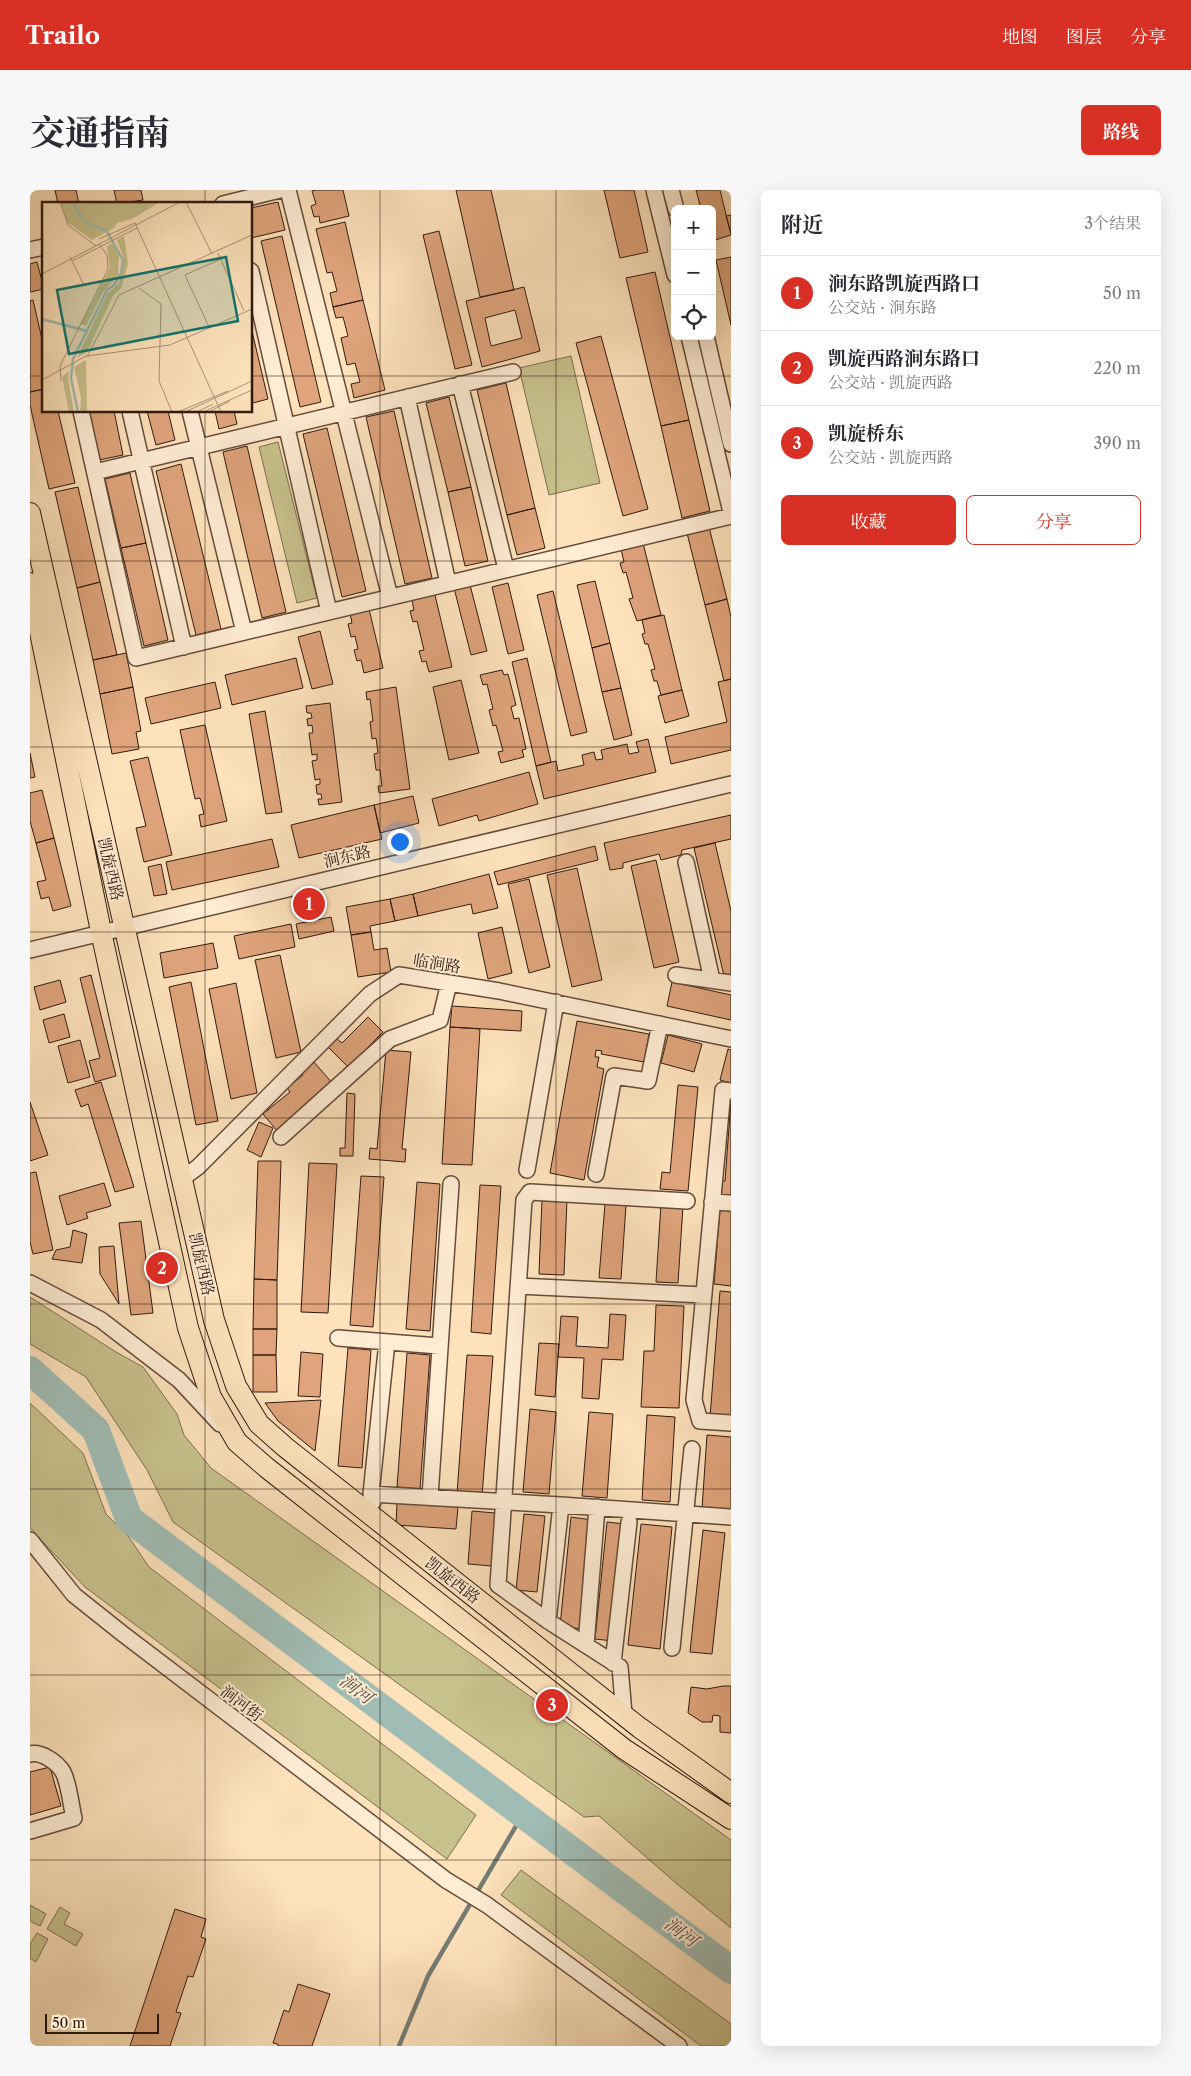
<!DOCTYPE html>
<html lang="zh">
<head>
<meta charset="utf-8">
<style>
	:root { --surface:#fff; --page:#f7f7f7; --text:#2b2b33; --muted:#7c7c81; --line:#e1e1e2; --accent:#d93025 }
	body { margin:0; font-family:"Libre Caslon Text","Noto Serif SC",serif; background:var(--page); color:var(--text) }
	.controls { position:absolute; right:15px; top:15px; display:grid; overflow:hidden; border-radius:8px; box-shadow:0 5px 20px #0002 }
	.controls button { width:45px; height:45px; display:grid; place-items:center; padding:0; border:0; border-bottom:1px solid var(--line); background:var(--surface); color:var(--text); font:25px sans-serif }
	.scale { position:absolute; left:15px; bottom:12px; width:114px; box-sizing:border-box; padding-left:5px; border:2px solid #321a11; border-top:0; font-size:14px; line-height:18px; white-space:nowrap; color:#321a11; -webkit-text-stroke:4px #feecd3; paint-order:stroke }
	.you { position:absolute; left:369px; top:651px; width:18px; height:18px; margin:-12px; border:4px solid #fff; border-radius:50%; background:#1a73e8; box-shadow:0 0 0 8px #1a73e833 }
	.badge { display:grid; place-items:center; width:32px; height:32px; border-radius:50%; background:var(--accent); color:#fff; font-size:16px; font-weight:700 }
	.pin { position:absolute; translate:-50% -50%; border:2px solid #fff; box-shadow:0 1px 5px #0006 }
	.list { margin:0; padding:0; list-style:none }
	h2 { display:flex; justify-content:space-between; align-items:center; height:65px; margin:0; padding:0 20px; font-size:21px }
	h2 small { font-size:16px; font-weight:400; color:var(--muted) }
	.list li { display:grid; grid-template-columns:32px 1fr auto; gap:15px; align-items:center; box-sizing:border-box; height:75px; padding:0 20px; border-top:1px solid var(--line) }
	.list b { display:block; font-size:19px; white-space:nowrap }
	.list p { margin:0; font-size:16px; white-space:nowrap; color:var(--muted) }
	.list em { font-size:16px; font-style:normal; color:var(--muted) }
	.actions { display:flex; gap:10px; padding:15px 20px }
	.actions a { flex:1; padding:11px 0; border:1px solid var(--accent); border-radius:8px; text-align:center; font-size:18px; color:var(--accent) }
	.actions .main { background:var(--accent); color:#fff }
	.icon { flex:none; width:28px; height:28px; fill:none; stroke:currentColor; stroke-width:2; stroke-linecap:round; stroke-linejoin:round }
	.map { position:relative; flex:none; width:701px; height:1856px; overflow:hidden; border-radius:8px }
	header { display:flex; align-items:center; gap:30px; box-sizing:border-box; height:70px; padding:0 25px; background:var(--accent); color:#fff }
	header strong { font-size:24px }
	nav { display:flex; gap:28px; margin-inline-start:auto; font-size:18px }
	.intro { display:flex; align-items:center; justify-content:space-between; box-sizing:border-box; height:120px; padding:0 30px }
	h1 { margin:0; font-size:35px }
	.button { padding:12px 22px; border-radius:8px; background:var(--accent); color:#fff; font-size:18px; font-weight:700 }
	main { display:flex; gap:30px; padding:0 30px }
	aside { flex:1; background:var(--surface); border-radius:8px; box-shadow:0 5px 20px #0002 }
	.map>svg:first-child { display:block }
</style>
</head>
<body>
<header>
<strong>Trailo</strong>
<nav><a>地图</a><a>图层</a><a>分享</a></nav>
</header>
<div class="intro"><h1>交通指南</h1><a class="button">路线</a></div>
<main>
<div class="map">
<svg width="701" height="1856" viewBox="0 0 701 1856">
	<rect width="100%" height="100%" fill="#fde2bc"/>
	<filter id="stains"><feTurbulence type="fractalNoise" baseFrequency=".004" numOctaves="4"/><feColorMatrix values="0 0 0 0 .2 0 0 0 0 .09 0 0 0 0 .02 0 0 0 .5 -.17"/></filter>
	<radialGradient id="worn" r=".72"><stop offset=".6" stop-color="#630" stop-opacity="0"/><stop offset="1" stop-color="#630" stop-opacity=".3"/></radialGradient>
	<!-- green -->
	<path fill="#c7c18c" stroke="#7c6e4e" d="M541,166L570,293L519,305L489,178Z
		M248,252L287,408L267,413L229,257Z
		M0,1107L86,1162L113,1177L147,1224L154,1245L181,1278L701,1650V1738L646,1693L569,1626L554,1627L143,1332L117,1280L56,1187L0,1154Z
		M0,1213L53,1263L76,1324L98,1346L119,1377L446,1625L417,1669L55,1397L0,1338Z
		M491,1680L701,1834V1856H671L471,1705Z
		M0,1715L16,1724L10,1736L0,1731Z
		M30,1717L40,1723L34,1734L53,1744L46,1756L17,1739Z
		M7,1743L18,1749L6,1772L0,1768V1754Z"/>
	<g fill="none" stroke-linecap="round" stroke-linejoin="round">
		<!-- stream -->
		<path stroke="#747c73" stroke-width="4.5" d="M369,1856L398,1786L493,1624"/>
		<!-- river -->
		<path stroke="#a0bdb5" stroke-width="28" d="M0,1180L66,1240L99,1329L701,1780"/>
	</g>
	<!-- building -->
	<path fill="#dfa47b" stroke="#321a11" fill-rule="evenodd" d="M25,0H46L49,14H28Z
		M84,0H111L113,10L87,14Z
		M286,0H313L319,26L290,33L289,26L284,27L281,16L286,14L282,1Z
		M426,0H461L484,100L450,107Z
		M574,0H604L618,62L590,68Z
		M666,0H690L701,45L682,51V19H671Z
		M248,12L255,40L221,48V18Z
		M701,25V43L696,26Z
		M315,32L333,110L303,117L300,103L307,101L302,82L297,83L286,39Z
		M409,41L442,175L425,179L393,45Z
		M252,46L291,212L270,217L231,51Z
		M701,67V135L686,70Z
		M7,72L14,99L0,102V74Z
		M625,82L659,230L631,236L596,88Z
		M494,97L510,161L452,177L436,111ZM485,120L492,148L461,156L455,128Z
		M3,110L14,158V199L0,202V111Z
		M333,110L355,200L324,208L321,194L330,192L325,173L317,175L311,148L318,146L313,127L306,128L303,117Z
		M221,137L238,209L223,213L221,207Z
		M571,146L618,319L593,326L546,153Z
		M476,193L505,318L477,325L447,200Z
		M14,199V221H28L45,293L19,299L0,215V202Z
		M419,207L441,297L418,302L396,213Z
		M58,221H84L93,265L69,270Z
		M117,221H138L145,250L126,255Z
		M185,221H204L207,234L189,239Z
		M364,221L402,388L375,394L336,227Z
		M659,230L680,321L652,328L631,236Z
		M297,238L336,401L312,407L273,244Z
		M217,256L256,422L232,428L193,262Z
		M151,274L191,439L166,445L126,281Z
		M100,283L116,353L91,358L75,289Z
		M48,297L70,392L47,398L25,302Z
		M441,297L458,371L435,376L418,302Z
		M505,318L515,358L487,365L477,325Z
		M679,337L697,409L675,415L657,343Z
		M116,353L138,450L114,456L91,358Z
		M613,353L631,425L607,431L599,409L603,408L596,382L593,383L590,373L594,372L591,359Z
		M439,391L457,461L441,465L423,394Z
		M565,391L580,453L562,458L547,395Z
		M70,392L87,465L63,470L47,398Z
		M478,393L494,460L478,464L462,397Z
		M404,401L422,477L399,482L396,471L392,472L389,461L394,460L387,431L383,432L380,421L384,420L381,406Z
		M523,401L557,542L541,546L507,405Z
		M697,409L701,427V489L694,491L675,415Z
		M339,419L353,478L334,483L331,470L327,471L324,460L328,459L325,446L321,447L318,434L322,433L320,423Z
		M634,425L652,500L631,505L627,491H624L621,480L625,479L618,454H615L612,444L615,443L612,430Z
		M290,441L303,494L282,499L268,447Z
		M580,453L591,498L572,502L562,458Z
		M96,463L103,497L70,504L63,470Z
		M266,468L273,498L202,515L195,485Z
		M497,468L521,572L506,576L482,472Z
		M472,480L474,485L478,484L486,515L481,517L484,529L489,528L496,559L492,560L494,567L471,573L468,562L473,561L466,535L463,536L459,520L463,519L457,494L453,495L450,485Z
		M701,489V560L641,574L635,547L697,532L688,492Z
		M431,490L449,563L419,570L403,497Z
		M185,492L191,518L121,534L115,508Z
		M103,497L111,541L106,542L109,559L82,564L70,504Z
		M366,497L380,599L349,603L348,596H352L350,580H346L344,564L348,563L346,548L342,549L340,532L343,531L340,509L337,510L336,502Z
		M591,498L602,545L584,550L572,502Z
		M652,500L659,526L635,533L628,506Z
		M300,513L312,612L289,615L288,609H292L291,604H287L286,595L290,594V589L285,590L282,571L287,570V564L282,565L279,543H283L282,535L278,536L277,529L282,528L281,523H277L276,516Z
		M235,521L252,622L236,624L219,524Z
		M175,535L197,631L171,637L169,625L174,624L170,608L165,609L150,540Z
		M618,549L626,582L514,609L506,576L526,571L528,581L554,575L552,565L564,562L566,570L573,569L571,560L597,554L599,564L609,562L606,552Z
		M0,563L5,587L0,588Z
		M118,567L142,665L114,672L106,638L116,636L100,571Z
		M499,582L508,614L449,631L447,625L409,636L402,609Z
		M12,600L24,648L6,653L0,631V603Z
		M383,606L389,633L350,643L344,615Z
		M344,615L352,649L269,668L261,635Z
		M701,625V649L652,660L651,665L631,670L629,664L593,673V678L580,680L574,653Z
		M24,648L41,716L23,721L19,707L11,709L7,692L16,690L6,653Z
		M242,649L249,677L142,700L136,672Z
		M685,653L701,721V784L694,786L664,658Z
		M565,656L568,670L468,695L464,682Z
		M626,670L649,772L624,778L601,676Z
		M131,674L137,704L124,706L118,677Z
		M547,678L572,790L542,797L517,685Z
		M459,684L468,718L443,724L441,714L388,726L383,704Z
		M499,689L520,777L499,783L478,694Z
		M383,704L388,726L365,731L360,709Z
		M360,709L365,731L340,736L341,742L321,745L316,717Z
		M301,727L304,741L269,749L266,734Z
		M261,734L265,757L209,769L204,746Z
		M472,737L482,783L458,789L448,743Z
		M341,742L344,760L357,758L361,782L328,787L321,745Z
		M183,753L188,778L134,788L130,763Z
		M250,765L271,862L246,868L225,770Z
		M61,785L86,886L65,892L59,871L70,868L50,788Z
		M30,790L36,812L10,820L4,797Z
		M161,792L188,931L166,935L139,797Z
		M642,792L701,805V830L637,816Z
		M206,793L227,903L201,909L179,799Z
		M422,816L492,821L491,841L420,837Z
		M34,824L40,847L19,853L13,830Z
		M338,827L353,842L318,877L298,857L306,848L312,853Z
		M547,831L619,844L614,872L571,864L572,861L566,860L565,867H569L567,877L574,879L554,990L520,983Z
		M420,837L450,839L442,975L412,974Z
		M638,845L672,854L664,882L631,873Z
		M50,850L60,887L38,893L28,856Z
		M698,859L701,860V893L690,890Z
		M356,860L381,862L372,959H376L375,972L339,969L340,958L347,959Z
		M283,871L304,895L248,942L233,924L260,902L257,898L273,885L270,881Z
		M71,892L104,997L85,1002L58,914L51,917L45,900Z
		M648,895L668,897L658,1001L630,999L632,982L640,983Z
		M317,903L325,904L323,966H310V958H315Z
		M701,910V1006L687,1005L688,991H695Z
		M0,912L18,965L0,971Z
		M229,932L243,938L231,967L217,960Z
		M228,971H251L247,1090L224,1089Z
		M279,973L307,974L298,1123L271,1122Z
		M6,982L23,1060L3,1064L0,1052V983Z
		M331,986L354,987L343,1137L320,1135Z
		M387,992L410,994L400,1141L376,1139Z
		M74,993L81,1016L56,1023L58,1028L37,1035L29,1006Z
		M450,995L471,996L461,1144L441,1142Z
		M512,1009L537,1010L534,1085L509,1084Z
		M575,1014L596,1015L591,1089L569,1088Z
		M631,1014L653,1016L648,1093L626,1092Z
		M690,1018L701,1019V1096L684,1094Z
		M111,1031L123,1123L101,1125L89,1033Z
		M43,1040L57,1044L52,1073L22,1069L26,1060L40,1057Z
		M84,1056L89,1114L70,1084L69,1057Z
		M224,1089L247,1090V1139H223Z
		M690,1101L701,1102V1229L680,1227Z
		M626,1115L654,1116L649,1218L611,1217L614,1161H624Z
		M580,1124L596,1125L593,1170L572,1169L569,1209L552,1208L554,1168L528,1167L531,1126L548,1127L546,1156L578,1158Z
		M223,1139H247L246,1165H223Z
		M509,1153L529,1154L525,1207L505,1205Z
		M318,1158L341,1160L332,1278L308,1276Z
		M271,1162L293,1164L290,1207L268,1206Z
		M377,1163L400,1165L390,1299L367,1297Z
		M223,1165H246L247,1202H223Z
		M437,1165L463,1166L452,1306L427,1304Z
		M291,1210L285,1261L248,1231L235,1213Z
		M500,1219L526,1222L519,1304L493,1302Z
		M559,1222L583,1224L577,1308L552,1306Z
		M617,1225L645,1227L640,1312L612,1310Z
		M677,1245L701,1247V1320L672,1319Z
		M367,1313L428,1317L426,1339L366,1335Z
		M442,1321L465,1323L462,1376L438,1374Z
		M494,1324L515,1326L507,1402L486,1400Z
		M541,1327L563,1330L552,1439L530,1436Z
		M577,1332L595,1334L583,1451L565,1449Z
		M611,1334L642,1337L630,1459L598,1455Z
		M673,1340L695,1343L682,1464L660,1462Z
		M693,1496H701V1543L690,1542V1526L683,1525L682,1532H672L658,1523L661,1497L677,1499Z
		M20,1577L31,1616L0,1625V1582Z
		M145,1719L176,1729L171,1747L176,1749L163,1787L158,1786L146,1822L151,1823L140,1856H100Z
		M268,1794L300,1804L282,1856H248V1854L243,1853L254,1820L259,1822Z"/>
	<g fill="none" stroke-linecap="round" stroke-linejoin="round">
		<!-- minor casing -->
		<g stroke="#654c3c" stroke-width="18">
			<path id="minor" d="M258,0L360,407
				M624,0L645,85
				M641,0L646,19
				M193,14L250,0
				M0,60L14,57
				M221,81L299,422
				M659,146L701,322
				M676,146L701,254
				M430,194L476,379
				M377,207L418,393
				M51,221L106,468L701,326
				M100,221L154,457
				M160,221L214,442
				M65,282L483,182
				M656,672L682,790
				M0,760L701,594
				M646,785L701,793
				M701,901L693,900L664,1210L670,1231L701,1233
				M251,947L360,849L410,830L419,793
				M497,980L526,812
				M566,984L584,886L618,891L630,834
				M153,988L168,977L340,804L369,785L469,801L701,849
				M682,1012L701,1013
				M0,1093L71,1130L149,1190L190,1234
				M489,1096L674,1105
				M308,1148L409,1156
				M341,1304L531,1315
				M400,1307L421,994
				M343,1312L341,1304L357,1152
				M0,1350L44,1405L93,1444L416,1690L457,1715L649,1856
				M518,1431L531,1315L701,1327
				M556,1455L567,1317
				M642,1458L662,1259
				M583,1473L599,1332
				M594,1524L590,1477L518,1431L468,1395L494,1010L500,1002L657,1011
				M0,1564C11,1561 27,1572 33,1582C39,1593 41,1616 44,1628L0,1641"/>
		</g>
		<!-- major casing -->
		<g stroke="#321a11" stroke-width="22">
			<path id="major" d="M0,323L184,1130L206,1196L229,1234L255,1257L610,1538L701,1603
				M0,393L73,751L158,1138L181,1207L207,1252L237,1278L594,1559L701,1629"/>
		</g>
		<!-- minor -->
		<use href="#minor" stroke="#feecd3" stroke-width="15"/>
		<!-- major -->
		<use href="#major" stroke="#fde2bc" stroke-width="20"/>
	</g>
	<!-- grid -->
	<path fill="none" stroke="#321a11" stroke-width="1" stroke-opacity="0.55" d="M175,0V14M350,0V1856M526,0V1856M0,186H14M221,186H701M175,221V1856M0,371H701M0,557H701M0,742H701M0,928H701M0,1114H701M0,1299H701M0,1485H701M0,1670H701"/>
	<g text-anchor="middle" stroke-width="4" stroke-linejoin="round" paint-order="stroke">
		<!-- street labels -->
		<g font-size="16" fill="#321a11" stroke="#feecd3">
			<text transform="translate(317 666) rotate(-13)" y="6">涧东路</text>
			<text transform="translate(81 679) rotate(77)" y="6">凯旋西路</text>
			<text transform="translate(407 773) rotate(9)" y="6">临涧路</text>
			<text transform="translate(172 1074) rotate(77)" y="6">凯旋西路</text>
			<text transform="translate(423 1390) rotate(38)" y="6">凯旋西路</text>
			<text transform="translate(212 1513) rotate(37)" y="6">涧河街</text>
		</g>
		<!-- water labels -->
		<g font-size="18" font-style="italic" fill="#58534a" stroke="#feecd3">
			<text transform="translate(326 1499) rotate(37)" y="6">涧河</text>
			<text transform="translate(651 1742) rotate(37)" y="6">涧河</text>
		</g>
	</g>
	<!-- overview -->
	<g transform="translate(12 12)">
		<rect width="210" height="210" fill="#fde2bc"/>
		<path d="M18,0H118L90,17L75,21L72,26L50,38L25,20ZM82,34L86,62L79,86L71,94L45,150L35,156L65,92L77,81L81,54L75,38ZM70,41L77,54L76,73L61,90L44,124L39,122L68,66L65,44ZM44,158L45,210H38L39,195L32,165ZM27,169L26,177L32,210H27L20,175Z" fill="#c7c18c"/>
		<path fill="none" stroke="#a0bdb5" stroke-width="2.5" d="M32,0L34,8L47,22L64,28L81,58L79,71L72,83L65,88L31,157L29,176L36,210M0,117L45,129"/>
		<path fill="none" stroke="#ac9278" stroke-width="1" d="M18,0L26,23L54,44M144,0L170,52M57,37L93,21L179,210M176,51L202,109M28,55L42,83M30,59L95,26M0,72L138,0M97,86L119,102L117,179L130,210M167,125L143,73L179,57M45,154L128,143L210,107M0,178L46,153L77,93L210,33M19,179L18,164L66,67L65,53L57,42M136,210L186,189M143,210L210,179M155,210L171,202M161,210L210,188M167,210L188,199"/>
		<path fill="#0f766e" fill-opacity="0.15" stroke="#0f766e" stroke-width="2.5" d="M184,55L196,119L27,152L15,88Z"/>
		<rect width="210" height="210" fill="none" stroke="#321a11" stroke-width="2.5"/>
	</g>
	<rect width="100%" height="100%" filter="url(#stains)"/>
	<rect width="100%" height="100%" fill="url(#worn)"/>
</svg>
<div class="controls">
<button>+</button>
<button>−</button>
<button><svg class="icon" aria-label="locate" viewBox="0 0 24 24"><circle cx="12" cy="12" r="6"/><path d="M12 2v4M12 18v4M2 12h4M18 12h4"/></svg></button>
</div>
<div class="scale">50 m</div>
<div class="you"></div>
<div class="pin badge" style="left:279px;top:714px">1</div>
<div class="pin badge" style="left:132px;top:1078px">2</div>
<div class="pin badge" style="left:522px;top:1515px">3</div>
</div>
<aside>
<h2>附近<small>3个结果</small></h2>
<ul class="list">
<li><span class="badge">1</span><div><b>涧东路凯旋西路口</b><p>公交站 · 涧东路</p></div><em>50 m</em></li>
<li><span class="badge">2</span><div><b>凯旋西路涧东路口</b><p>公交站 · 凯旋西路</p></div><em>220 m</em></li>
<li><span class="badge">3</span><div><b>凯旋桥东</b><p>公交站 · 凯旋西路</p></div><em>390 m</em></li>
</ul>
<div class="actions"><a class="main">收藏</a><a>分享</a></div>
</aside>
</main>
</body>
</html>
